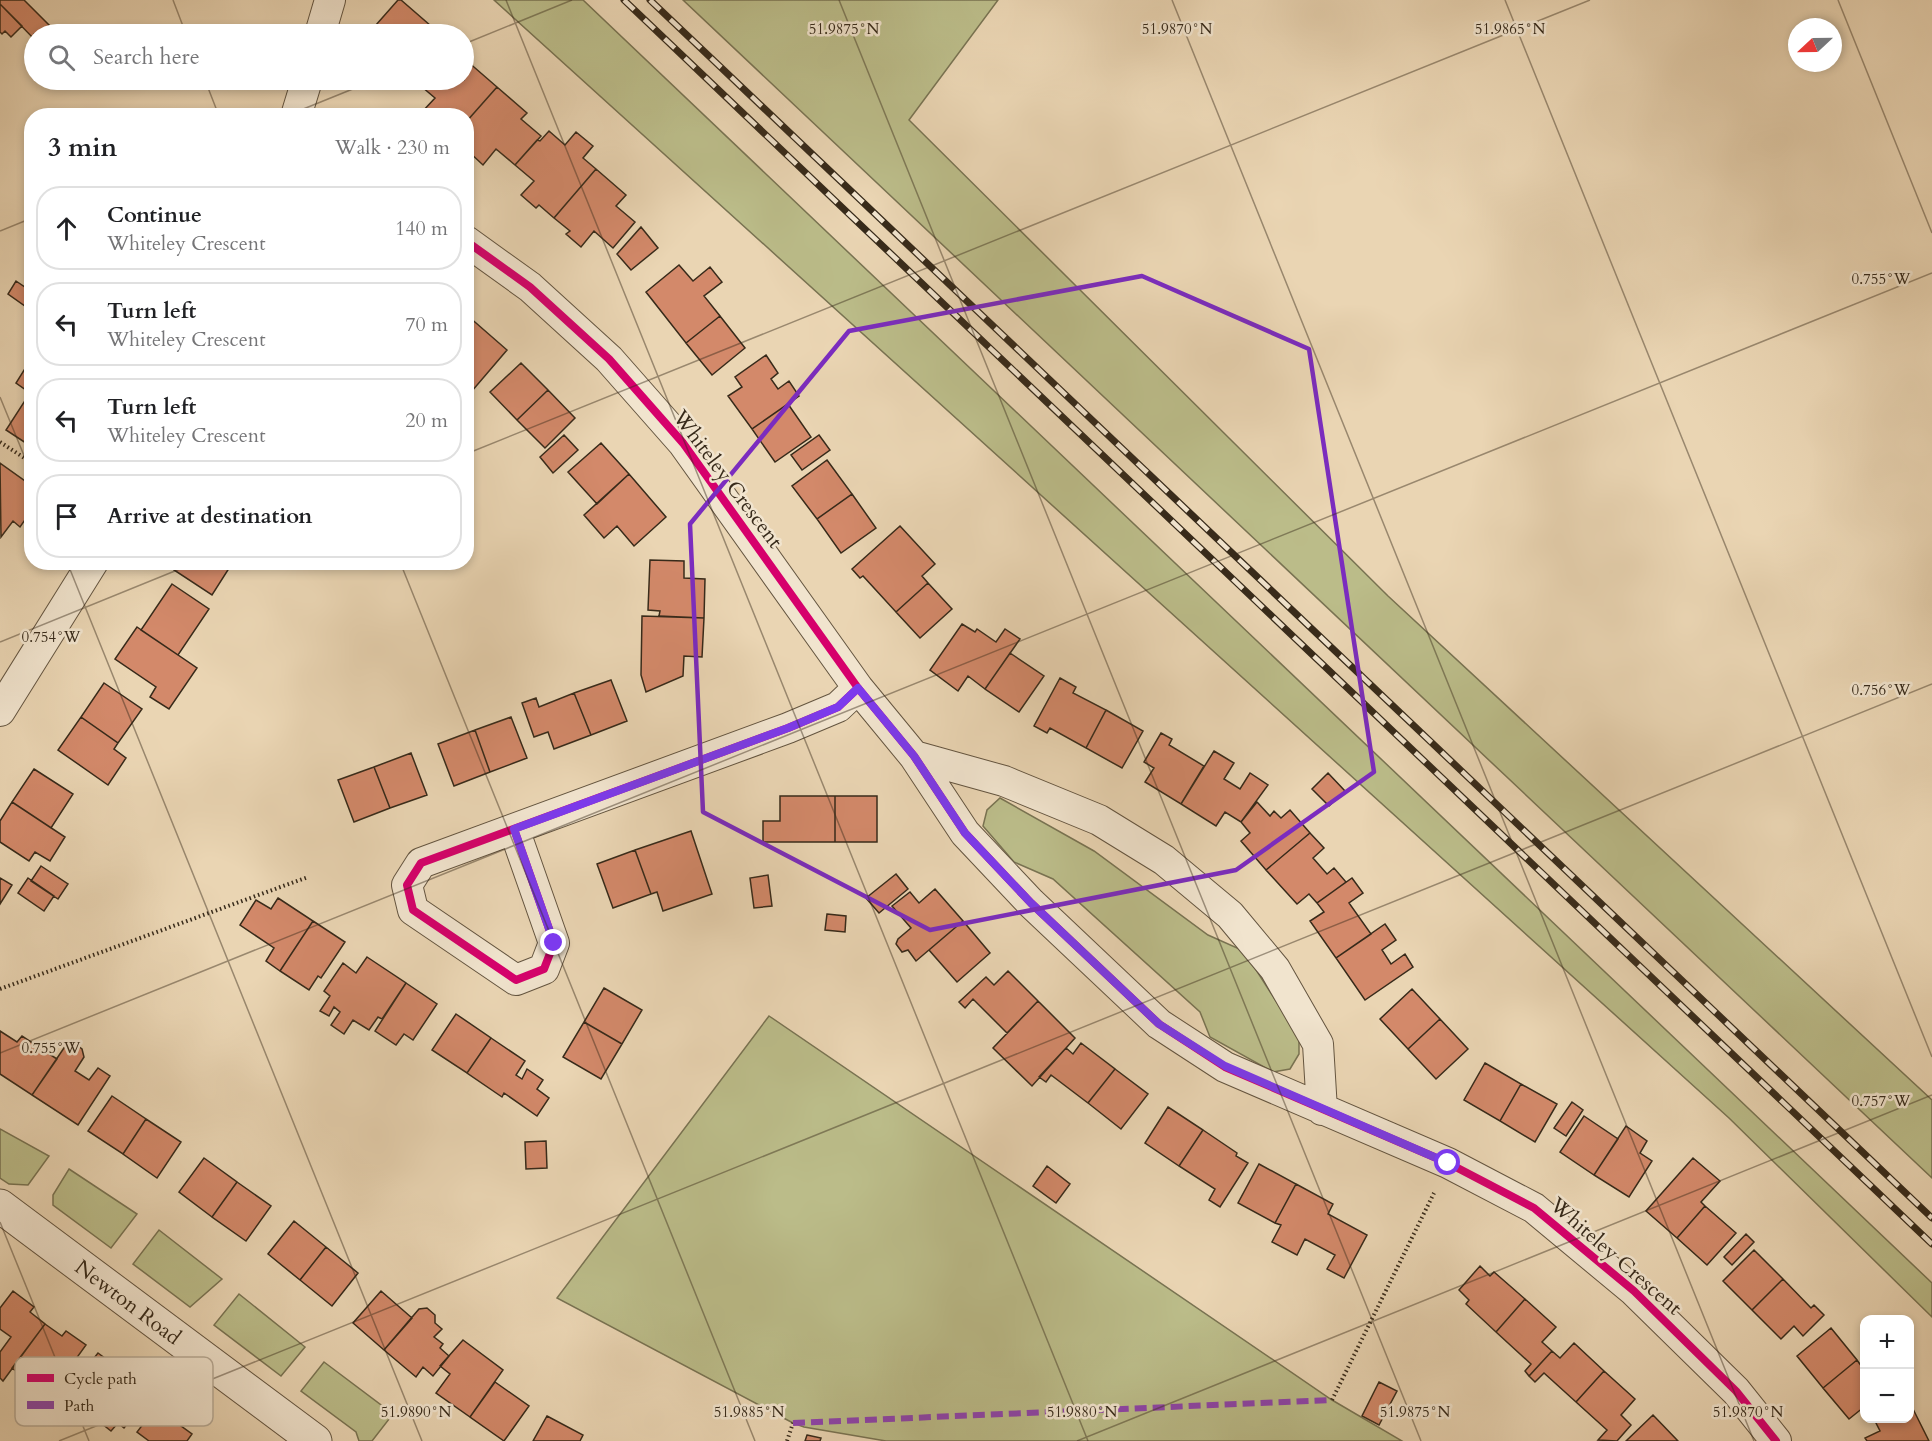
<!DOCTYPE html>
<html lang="en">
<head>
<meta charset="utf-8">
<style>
	:root { --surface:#fff; --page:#f2f2f2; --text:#202124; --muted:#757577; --line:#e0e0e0 }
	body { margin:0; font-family:Cardo,serif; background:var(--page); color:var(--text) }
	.controls { position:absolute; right:18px; bottom:18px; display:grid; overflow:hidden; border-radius:12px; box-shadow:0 3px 9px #0003 }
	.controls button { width:54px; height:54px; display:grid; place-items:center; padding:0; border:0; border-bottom:2px solid var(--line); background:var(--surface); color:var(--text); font:30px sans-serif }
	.compass { position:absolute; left:1788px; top:18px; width:54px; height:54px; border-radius:50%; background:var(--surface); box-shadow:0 3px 9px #0003; rotate:248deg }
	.stop { position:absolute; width:18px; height:18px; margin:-14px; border:4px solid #7c3aed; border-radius:50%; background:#fff }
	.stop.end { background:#7c3aed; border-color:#fff; box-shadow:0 2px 6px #0008 }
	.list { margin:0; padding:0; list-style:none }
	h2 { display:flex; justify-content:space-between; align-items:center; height:78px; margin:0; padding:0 24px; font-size:26px }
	h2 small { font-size:20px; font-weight:400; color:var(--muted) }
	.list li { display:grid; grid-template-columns:39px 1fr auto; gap:18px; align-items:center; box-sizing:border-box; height:84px; margin:0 12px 12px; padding:0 12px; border:2px solid var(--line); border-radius:24px }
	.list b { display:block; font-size:22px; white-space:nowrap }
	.list p { margin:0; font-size:20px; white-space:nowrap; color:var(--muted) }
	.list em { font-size:20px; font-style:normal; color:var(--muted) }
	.icon { flex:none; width:33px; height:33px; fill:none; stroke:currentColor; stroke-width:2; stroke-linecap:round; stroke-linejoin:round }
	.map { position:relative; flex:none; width:1932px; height:1441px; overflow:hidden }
	.search { position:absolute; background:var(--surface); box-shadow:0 3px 9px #0003; left:24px; top:24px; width:450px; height:66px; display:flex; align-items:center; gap:15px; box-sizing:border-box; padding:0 21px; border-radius:33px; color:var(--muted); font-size:22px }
	.panel { position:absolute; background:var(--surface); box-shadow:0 3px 9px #0003; left:24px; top:108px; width:450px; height:462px; border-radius:24px }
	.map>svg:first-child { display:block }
</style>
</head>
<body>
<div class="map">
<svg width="1932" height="1441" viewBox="0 0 1932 1441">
	<rect width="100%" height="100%" fill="#ead5b3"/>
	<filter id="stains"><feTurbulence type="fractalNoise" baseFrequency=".00333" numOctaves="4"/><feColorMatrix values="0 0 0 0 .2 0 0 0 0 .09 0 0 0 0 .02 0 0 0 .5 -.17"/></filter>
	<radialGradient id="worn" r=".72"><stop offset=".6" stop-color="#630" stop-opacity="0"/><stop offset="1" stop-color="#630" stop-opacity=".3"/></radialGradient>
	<!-- green -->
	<path fill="#bbbc89" stroke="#797352" stroke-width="1.5" d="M494,0H583L1932,1283V1317L1729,1118Z
		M683,0H998L909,120L1388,596L1932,1100V1178Z
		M1000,798L1094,851L1208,935L1244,951L1299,1037V1054L1290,1069L1273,1072L1210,1037L1200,1012L1053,879L1014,862L983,826L987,810Z
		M769,1016L1332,1400L1402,1441H886L804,1427L793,1423L557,1298Z
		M0,1129L49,1156L28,1185L9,1184L0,1178Z
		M69,1169L137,1214L111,1248L53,1205V1195Z
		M159,1230L222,1279L190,1307L133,1264Z
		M239,1294L305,1347L281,1376L214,1325Z
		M324,1362L393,1414L372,1441H359L356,1432L301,1391Z"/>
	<!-- building -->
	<path fill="#d3896a" stroke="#372a1a" stroke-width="1.5" d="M0,0H24L50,26L41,34H34V39L0,4Z
		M398,0H401L431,26L423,34H368Z
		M0,4L22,26L11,37L5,31L2,34L0,32Z
		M467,61L497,87L466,122V116H426L422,112L435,98L415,81L416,80H464V65Z
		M497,87L527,113L521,119L541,136L515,165L496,149L483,165L468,151L470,149L466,145V122Z
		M549,131L565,145L576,132L593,146L583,158L596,169L554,218L539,205L536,208L521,195L534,181L515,165L537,140L540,141Z
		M596,169L626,195L616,206L635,222L613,248L594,231L581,247L566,234L570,231L554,218Z
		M641,227L658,248L631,270L617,254Z
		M679,265L693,281L710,267L722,282L704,296L720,316L686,343L646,292Z
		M16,281L32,292V311L8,294Z
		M468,316L507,350L472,391L466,386V379L470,375L466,372V318Z
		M720,316L745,348L712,375L686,343Z
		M766,355L778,373L771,379L778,389L789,381L799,396L752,429L728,396L742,387L735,377Z
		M521,363L548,390L517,420L490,392Z
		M26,367L32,371V447L6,430L30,393L16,383Z
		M548,390L575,418L545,448L517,420Z
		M788,404L811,437L775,462L752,429Z
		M564,435L578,450L553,473L540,457Z
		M819,435L830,450L802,470L791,455Z
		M601,443L629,474L597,504L568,472Z
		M827,460L852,494L817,519L792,486Z
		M0,463L32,486V510L20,527L13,521L1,537Z
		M629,474L666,517L634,546L617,526L604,538L584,515Z
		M852,494L876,528L841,553L817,519Z
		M900,526L935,564L922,576L928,583L896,612L863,576L860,578L852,569Z
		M650,560L684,561V578L705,579L704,618L659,616L660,611L648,610Z
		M179,562H233L212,595L174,570Z
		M928,583L952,609L920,638L896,612Z
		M172,584L209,609L178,655L141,630Z
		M642,616L704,618L702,657L684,656L683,676L646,692L641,675Z
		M962,624L975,632L977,629L996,642L1005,629L1020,639L985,689L968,676L958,691L930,670Z
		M137,627L197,668L169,709L150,697L156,687L115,659Z
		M1010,653L1044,676L1019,712L985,689Z
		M1060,678L1076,687L1073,693L1106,710L1086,748L1050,728L1047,733L1034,726Z
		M611,680L627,721L591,735L574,693Z
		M104,683L142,709L118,743L81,717Z
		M574,693L591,735L554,749L548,732L534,737L522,703L536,698L539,707Z
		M1106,710L1143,731L1122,768L1086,748Z
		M81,717L118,743L114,749L126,758L108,785L58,750Z
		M511,717L527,758L490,772L475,730Z
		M475,730L490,772L454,786L438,744Z
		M1161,733L1172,739L1169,745L1204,766L1181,804L1145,782L1154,768L1144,762Z
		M1214,751L1234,763L1224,779L1240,789L1250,773L1268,785L1241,822L1225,812L1216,826L1181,804Z
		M411,753L427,795L390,808L374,767Z
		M374,767L390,808L354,822L338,780Z
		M34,769L73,794L51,828L12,802Z
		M1328,773L1345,791L1329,806L1312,789Z
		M780,796H835V842H763V821H780Z
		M835,796H877V842H835Z
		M12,802L65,837L50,861L35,852L29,861L0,842V821Z
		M1257,802L1270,816L1274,811L1281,818L1290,810L1310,833L1266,870L1241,841L1250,833L1241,822Z
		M691,831L712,894L663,911L657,892L651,894L635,850Z
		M1310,833L1324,848L1313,858L1327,874L1334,868L1346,882L1317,903L1309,894L1297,904L1266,870Z
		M635,850L651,894L613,908L597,864Z
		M41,866L68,884L58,899L31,881Z
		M896,874L908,889L879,913L866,898Z
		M768,875L772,906L754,908L750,878Z
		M0,878L12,885L0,904Z
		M28,878L54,896L44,911L18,893Z
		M1352,878L1363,893L1349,903L1371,934L1336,958L1310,921L1324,912L1317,903Z
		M935,889L963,921L916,961L908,950L902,952L896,944L898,939L911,928L892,906L910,892L919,903Z
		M278,898L313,921L280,971L266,961L274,948L240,925L256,900L271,909Z
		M827,914L846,916L845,932L825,930Z
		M313,921L345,942L321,978L318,976L309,990L280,971Z
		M963,921L990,953L957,982L929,950Z
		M1385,924L1396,940L1382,950L1391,964L1405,954L1413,967L1365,1000L1336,958Z
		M367,957L406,983L382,1019L378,1017L369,1030L353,1020L344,1034L331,1025L340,1012L334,1007L329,1016L320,1011L330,996L324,991L343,963L356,973Z
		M1008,971L1038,1001L1007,1033L973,999L965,1008L959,1002L986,977L994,985Z
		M406,983L437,1004L413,1040L404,1034L396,1045L375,1031Z
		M604,988L642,1010L622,1044L584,1022Z
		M1412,989L1440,1019L1408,1049L1380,1019Z
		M1038,1001L1075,1038L1032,1086L993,1048Z
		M456,1014L491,1038L467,1073L432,1050Z
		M1440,1019L1468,1049L1436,1079L1408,1049Z
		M584,1022L622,1044L601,1079L563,1057Z
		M0,1031L17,1042L22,1036L57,1059L32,1095L0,1074Z
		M491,1038L525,1061L516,1075L522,1079L527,1069L543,1080L537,1089L549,1098L537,1116L504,1093L502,1097L467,1073Z
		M74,1043L82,1049L84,1057L75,1071L89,1080L98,1068L110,1076L78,1125L32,1095L66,1045Z
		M1081,1043L1115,1069L1088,1103L1051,1075L1046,1082L1039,1077L1066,1048L1073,1054Z
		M1485,1063L1521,1084L1500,1121L1464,1100Z
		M1115,1069L1148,1094L1121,1129L1088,1103Z
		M1521,1084L1557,1104L1535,1142L1500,1121Z
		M112,1096L146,1119L123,1154L88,1131Z
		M1572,1102L1583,1110L1566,1136L1554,1128Z
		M1168,1107L1203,1130L1179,1166L1145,1143Z
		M1584,1116L1618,1139L1594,1175L1560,1152Z
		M146,1119L181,1142L157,1178L123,1154Z
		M1626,1126L1647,1141L1640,1153L1652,1161L1629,1197L1594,1175Z
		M1203,1130L1237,1153L1236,1156L1248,1163L1220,1207L1209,1200L1215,1189L1179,1166Z
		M546,1141L547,1168L526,1169L525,1142Z
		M204,1158L237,1182L212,1217L179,1192Z
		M1693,1158L1720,1181L1701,1202L1705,1206L1677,1238L1646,1211Z
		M1259,1164L1296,1184L1275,1223L1238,1203Z
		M1047,1166L1070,1184L1056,1203L1033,1186Z
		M237,1182L271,1206L246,1241L212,1217Z
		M1296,1184L1333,1204L1328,1214L1367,1235L1344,1278L1327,1269L1335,1255L1305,1239L1297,1255L1272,1242L1281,1225L1275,1223Z
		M1705,1206L1736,1233L1707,1265L1677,1238Z
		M294,1221L326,1247L300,1280L268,1254Z
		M1746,1234L1754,1242L1732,1265L1724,1257Z
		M326,1247L358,1273L332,1306L300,1280Z
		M1754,1250L1783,1279L1752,1310L1723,1281Z
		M1480,1266L1490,1276L1494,1272L1525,1299L1496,1332L1466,1304L1469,1300L1459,1290Z
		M1783,1279L1811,1308L1814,1305L1824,1315L1803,1336L1794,1326L1781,1339L1752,1310Z
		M13,1291L34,1307L30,1312L45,1324L3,1381L0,1378V1352L11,1337L0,1329V1308Z
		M381,1291L412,1318L384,1350L353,1323Z
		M1525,1299L1556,1327L1542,1342L1552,1351L1529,1376L1525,1371L1531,1364L1496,1332Z
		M427,1308L435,1315V1323L442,1329L434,1337L443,1344L440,1348L449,1356L433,1376L423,1367L416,1377L384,1350L419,1309Z
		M45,1324L62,1336L66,1331L86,1345L63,1377L42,1361L28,1380L12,1368Z
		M1831,1328L1857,1360L1823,1388L1797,1356Z
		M463,1340L503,1370L470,1417L436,1393L450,1374L440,1366Z
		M1574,1343L1604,1371L1576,1402L1544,1373L1535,1382L1529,1376L1552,1351L1560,1358Z
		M98,1353L125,1373L98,1407L88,1399L81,1408L71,1400L78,1391L71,1387Z
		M1857,1360L1864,1370V1407L1849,1419L1823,1388Z
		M1604,1371L1635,1399L1621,1415L1631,1425L1617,1441L1598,1440L1607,1430L1576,1402Z
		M125,1373L151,1394L124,1428L118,1423L111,1431L101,1423L107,1414L98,1407Z
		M495,1382L529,1406L504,1441L470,1417Z
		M1379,1382L1397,1391L1379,1425L1362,1416Z
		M160,1402L182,1417L177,1423L192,1434L187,1441H149L137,1432Z
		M1910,1403L1929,1441H1867L1865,1438L1880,1431L1875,1421L1880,1418H1910Z
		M1653,1415L1678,1441H1626Z
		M547,1416L583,1435L580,1441H533Z
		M807,1435L821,1438L820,1441H805Z"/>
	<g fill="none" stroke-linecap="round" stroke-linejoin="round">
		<!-- minor casing -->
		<g stroke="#645540" stroke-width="32">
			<path id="minor" d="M320,34L330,0
				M296,116L307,80
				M466,241L530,287L609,359L683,443L858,688L914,756L965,833L1031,903L1159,1024L1225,1067L1448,1163L1534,1208L1634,1291L1736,1391L1776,1441
				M0,711L93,562
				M914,756L1004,781L1099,820L1164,860L1230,915L1275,969L1318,1044L1322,1110
				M514,829L554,943L544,969L516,980L413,910L407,885L421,863L788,728L838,707L858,688"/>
		</g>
		<!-- tertiary casing -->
		<g stroke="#645540" stroke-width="35">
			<path id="tertiary" d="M0,1206L315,1441"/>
		</g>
		<!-- path -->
		<path stroke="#372a1a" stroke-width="4" stroke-dasharray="1.5 3" stroke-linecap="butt" d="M0,442L32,463
			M0,989L308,877
			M1332,1400L1434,1193
			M787,1441L793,1423"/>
		<!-- minor -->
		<use href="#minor" stroke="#f1e4ce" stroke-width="30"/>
		<!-- tertiary -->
		<use href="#tertiary" stroke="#f1e4ce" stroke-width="33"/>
		<!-- rail casing -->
		<g stroke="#372a1a" stroke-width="7">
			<path id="rail" d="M624,0L1932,1244
				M650,0L1932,1218"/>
		</g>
		<!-- rail -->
		<use href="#rail" stroke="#f1e4ce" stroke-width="4.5" stroke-dasharray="14" stroke-linecap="butt"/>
		<!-- quiet -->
		<path stroke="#8e44ad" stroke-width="6" stroke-dasharray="12 6" stroke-linecap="butt" d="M793,1423L1332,1400"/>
		<!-- cycleway casing -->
		<g stroke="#f1e4ce" stroke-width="11">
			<path id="cycleway" d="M466,241L530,287L609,359L683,443L858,688L914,756L965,833L1031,903L1159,1024L1225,1067L1448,1163L1534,1208L1634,1291L1736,1391L1776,1441
				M514,829L554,943L544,969L516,980L413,910L407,885L421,863L788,728L838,707L858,688"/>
		</g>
		<!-- cycleway -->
		<use href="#cycleway" stroke="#d6006c" stroke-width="8"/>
	</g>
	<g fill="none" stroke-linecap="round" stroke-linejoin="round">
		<!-- route -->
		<path stroke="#7c3aed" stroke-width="8" d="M554,943L514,829L788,728L838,707L858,688L914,756L965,833L1031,903L1159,1024L1225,1066L1448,1163"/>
	</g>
	<!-- marked area -->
	<path fill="none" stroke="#7b2cbf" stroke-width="4.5" stroke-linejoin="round" d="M1142,276L1309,349L1374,772L1236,870L930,930L703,812L690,524L849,331Z"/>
	<!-- ticks -->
	<path fill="none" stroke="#372a1a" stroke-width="1.5" stroke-opacity="0.45" d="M173,0L186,34M506,0L1088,1441M839,0L1421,1441M1172,0L1754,1441M1505,0L1932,1057M1838,0L1932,233M464,44L572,0M205,80L219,116M286,116L375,80M0,231L32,218M0,397L32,475M466,454L1590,0M67,562L422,1441M400,562L755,1441M0,642L197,562M0,1053L1932,273M0,1222L89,1441M59,1441L1932,684M1077,1441L1932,1095"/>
	<g text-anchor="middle" stroke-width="5" stroke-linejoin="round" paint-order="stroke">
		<!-- street labels -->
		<g font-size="21" fill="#372a1a" stroke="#f1e4ce">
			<text transform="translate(728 479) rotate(53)" y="7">Whiteley Crescent</text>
			<text transform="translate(1616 1256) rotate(41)" y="7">Whiteley Crescent</text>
			<text transform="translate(128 1302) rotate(37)" y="7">Newton Road</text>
		</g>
	</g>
	<!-- legend -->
	<rect x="15" y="1357" width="198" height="69" rx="9" fill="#f1e4ce" stroke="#b9ac98" stroke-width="1.5"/>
	<rect x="27" y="1374" width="27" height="8" fill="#d6006c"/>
	<rect x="27" y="1401" width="27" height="8" fill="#8e44ad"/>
	<g font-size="16" fill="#372a1a">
		<text x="64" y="1384">Cycle path</text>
		<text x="64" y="1411">Path</text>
	</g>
	<g font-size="15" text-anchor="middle" fill="#372a1a" stroke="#f1e4ce" stroke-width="5" stroke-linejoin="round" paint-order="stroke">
		<text x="1510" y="34">51.9865°N</text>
		<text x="844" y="34">51.9875°N</text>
		<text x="1177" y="34">51.9870°N</text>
		<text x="1881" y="284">0.755°W</text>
		<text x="51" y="642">0.754°W</text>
		<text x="1881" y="695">0.756°W</text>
		<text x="51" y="1053">0.755°W</text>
		<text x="1881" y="1106">0.757°W</text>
		<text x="416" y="1417">51.9890°N</text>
		<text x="749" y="1417">51.9885°N</text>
		<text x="1082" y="1417">51.9880°N</text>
		<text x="1415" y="1417">51.9875°N</text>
		<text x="1748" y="1417">51.9870°N</text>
	</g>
	<rect width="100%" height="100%" filter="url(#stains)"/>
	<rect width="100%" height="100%" fill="url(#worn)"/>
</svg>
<div class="controls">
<button>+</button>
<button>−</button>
</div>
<svg class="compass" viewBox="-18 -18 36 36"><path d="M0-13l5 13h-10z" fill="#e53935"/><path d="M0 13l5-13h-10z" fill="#757577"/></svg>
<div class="stop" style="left:1448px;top:1163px"></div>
<div class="stop end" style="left:554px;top:943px"></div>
<div class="search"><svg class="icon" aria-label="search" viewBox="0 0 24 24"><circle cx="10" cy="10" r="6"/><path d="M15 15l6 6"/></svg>Search here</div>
<section class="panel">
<h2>3 min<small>Walk · 230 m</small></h2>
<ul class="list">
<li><svg class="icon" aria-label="ahead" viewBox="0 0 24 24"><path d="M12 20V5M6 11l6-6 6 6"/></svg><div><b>Continue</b><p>Whiteley Crescent</p></div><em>140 m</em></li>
<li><svg class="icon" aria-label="left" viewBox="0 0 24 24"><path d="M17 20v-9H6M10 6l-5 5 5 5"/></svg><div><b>Turn left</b><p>Whiteley Crescent</p></div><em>70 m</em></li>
<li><svg class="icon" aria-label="left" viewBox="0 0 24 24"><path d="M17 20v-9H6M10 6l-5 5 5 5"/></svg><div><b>Turn left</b><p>Whiteley Crescent</p></div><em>20 m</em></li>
<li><svg class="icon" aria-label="arrive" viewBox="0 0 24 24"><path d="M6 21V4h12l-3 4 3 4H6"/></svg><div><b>Arrive at destination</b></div></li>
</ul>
</section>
</div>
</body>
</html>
